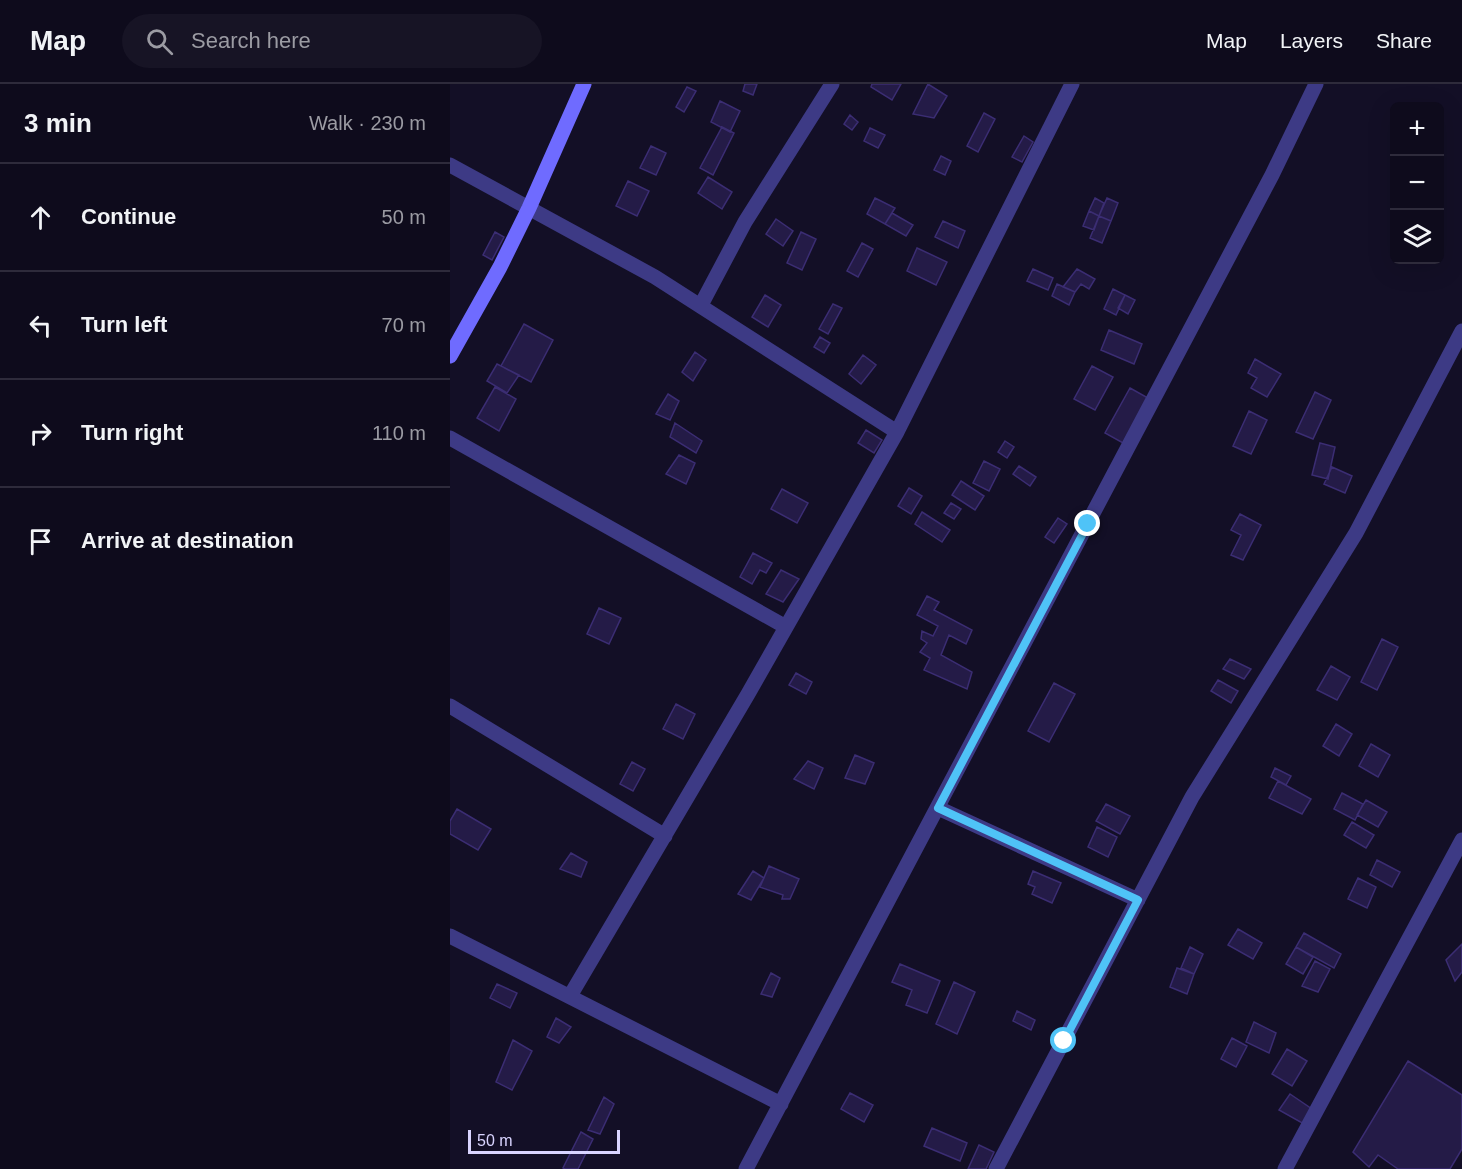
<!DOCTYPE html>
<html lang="en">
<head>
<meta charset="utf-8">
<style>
	:root { --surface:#0e0b1c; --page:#171425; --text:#f1f3f6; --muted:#9b9ba3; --line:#2e2b3b }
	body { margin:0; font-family:Arial,sans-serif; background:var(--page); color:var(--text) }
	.controls { position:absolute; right:18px; top:18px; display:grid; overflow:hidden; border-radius:9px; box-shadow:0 6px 24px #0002 }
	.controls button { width:54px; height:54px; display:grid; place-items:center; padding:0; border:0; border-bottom:2px solid var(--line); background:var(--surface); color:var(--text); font:30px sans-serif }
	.scale { position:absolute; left:18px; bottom:15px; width:152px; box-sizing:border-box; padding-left:6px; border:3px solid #d9d4ff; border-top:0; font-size:16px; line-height:21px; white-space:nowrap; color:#d9d4ff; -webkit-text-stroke:4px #130f26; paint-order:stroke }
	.stop { position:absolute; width:18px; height:18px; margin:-14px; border:4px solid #4fc3f7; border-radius:50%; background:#fff }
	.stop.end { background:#4fc3f7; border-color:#fff; box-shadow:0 2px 6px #0008 }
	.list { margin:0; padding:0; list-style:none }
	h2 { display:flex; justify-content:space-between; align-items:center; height:78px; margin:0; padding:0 24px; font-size:26px }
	h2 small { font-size:20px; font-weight:400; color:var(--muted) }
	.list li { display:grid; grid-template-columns:39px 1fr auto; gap:18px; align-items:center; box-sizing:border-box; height:108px; padding:0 24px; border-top:2px solid var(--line) }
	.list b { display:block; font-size:22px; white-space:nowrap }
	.list em { font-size:20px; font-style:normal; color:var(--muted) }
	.icon { flex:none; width:33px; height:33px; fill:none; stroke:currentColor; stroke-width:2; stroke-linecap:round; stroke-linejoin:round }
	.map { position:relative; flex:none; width:1012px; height:1085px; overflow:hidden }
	header { display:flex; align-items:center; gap:36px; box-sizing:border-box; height:84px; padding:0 30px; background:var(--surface); border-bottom:2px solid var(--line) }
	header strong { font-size:28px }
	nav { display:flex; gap:33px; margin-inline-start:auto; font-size:21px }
	.search { width:420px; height:54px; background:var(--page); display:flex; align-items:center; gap:15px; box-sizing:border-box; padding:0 21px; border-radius:33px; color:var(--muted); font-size:22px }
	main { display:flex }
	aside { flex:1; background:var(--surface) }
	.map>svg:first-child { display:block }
</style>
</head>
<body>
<header>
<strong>Map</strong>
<div class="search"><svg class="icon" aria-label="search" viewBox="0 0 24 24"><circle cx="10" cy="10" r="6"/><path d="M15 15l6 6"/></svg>Search here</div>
<nav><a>Map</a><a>Layers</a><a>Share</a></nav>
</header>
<main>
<aside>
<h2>3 min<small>Walk · 230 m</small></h2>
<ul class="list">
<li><svg class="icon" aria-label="ahead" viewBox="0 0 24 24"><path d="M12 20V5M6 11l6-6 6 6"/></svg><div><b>Continue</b></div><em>50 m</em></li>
<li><svg class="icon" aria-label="left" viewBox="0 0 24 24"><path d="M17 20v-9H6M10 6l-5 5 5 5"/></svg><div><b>Turn left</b></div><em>70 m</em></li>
<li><svg class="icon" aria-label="right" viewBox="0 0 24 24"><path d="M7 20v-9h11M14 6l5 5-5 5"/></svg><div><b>Turn right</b></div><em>110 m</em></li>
<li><svg class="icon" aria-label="arrive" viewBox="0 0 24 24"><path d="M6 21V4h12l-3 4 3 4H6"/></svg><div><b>Arrive at destination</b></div></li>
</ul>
</aside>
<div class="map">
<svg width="1012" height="1085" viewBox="0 0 1012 1085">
	<rect width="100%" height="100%" fill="#130f26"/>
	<!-- building -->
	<path fill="#241b47" stroke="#3b2d73" stroke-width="1.5" d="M295,0H307L303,11L293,7Z
		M422,0H451L442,16L421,3Z
		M478,0L497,12L484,34L463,30Z
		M237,3L246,7L234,28L226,23Z
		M270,17L290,27L280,48L261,38Z
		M534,29L545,35L528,68L517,62Z
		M400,31L408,38L402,46L394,40Z
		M272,43L284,49L263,91L250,84Z
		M420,44L435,51L428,64L414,57Z
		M574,52L583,58L572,78L562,73Z
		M201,62L216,69L206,91L190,84Z
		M491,72L501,77L495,91L484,86Z
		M258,93L282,108L272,125L248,109Z
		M178,97L199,107L187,132L166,122Z
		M425,114L445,124L435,140L417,130Z
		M645,114L654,119L649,132L639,127Z
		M657,114L668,119L661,137L649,132Z
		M639,127L649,132L644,146L633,142Z
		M442,129L463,141L456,152L435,140Z
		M649,132L661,137L652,159L640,154Z
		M326,135L343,147L333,162L316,150Z
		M493,137L515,147L508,164L485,153Z
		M45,148L54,153L42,176L33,171Z
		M351,148L366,155L352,186L337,179Z
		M412,159L423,165L408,193L397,187Z
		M467,164L497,178L486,201L457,187Z
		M583,185L603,194L598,206L577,197Z
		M627,185L645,195L639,205L631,200L625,208L613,203Z
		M607,200L625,208L619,221L602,212Z
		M663,205L675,211L666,231L654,225Z
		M315,211L331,221L318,243L302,233Z
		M675,211L685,216L678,230L668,224Z
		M383,220L392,224L378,250L369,245Z
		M74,240L103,256L81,298L51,282Z
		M659,246L692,260L684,280L651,266Z
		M370,253L380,259L374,269L364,263Z
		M245,268L256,276L243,297L232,288Z
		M413,271L426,281L411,300L399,290Z
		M805,275L831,290L817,313L801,304L807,294L798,289Z
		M47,280L69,291L57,309L37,297Z
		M642,282L663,293L645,326L624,315Z
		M45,303L66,315L49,347L27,334Z
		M680,304L698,314L673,359L655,349Z
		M865,308L881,316L863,355L846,348Z
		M218,310L229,317L220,336L206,330Z
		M799,327L817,336L801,370L783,362Z
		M225,339L252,357L246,369L220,353Z
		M416,346L432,356L424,369L408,359Z
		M555,357L564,363L557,374L548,368Z
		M870,359L885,363L878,395L862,391Z
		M229,371L245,379L236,400L216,390Z
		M534,377L550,385L539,407L523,399Z
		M569,382L586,393L580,402L563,390Z
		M882,383L902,392L895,409L874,400Z
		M511,397L534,412L525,426L502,411Z
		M459,404L472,412L461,430L448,422Z
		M332,405L358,419L347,439L321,425Z
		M501,419L511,425L504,435L494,429Z
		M472,428L500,446L492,458L465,440Z
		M790,430L811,441L793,476L781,471L791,451L781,446Z
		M608,434L617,440L604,459L595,453Z
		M303,469L322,479L316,489L310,486L302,500L290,493Z
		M331,486L349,495L333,518L316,510Z
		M477,512L489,518L484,526L522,546L516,560L499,551L491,571L522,588L517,605L474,586L480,574L470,568L477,559L471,555L472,547L483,552L488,542L467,531Z
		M149,524L171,534L159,560L137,550Z
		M932,555L948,563L927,606L911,598Z
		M780,575L801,585L794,595L773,585Z
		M881,582L900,593L887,616L867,606Z
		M346,589L362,598L356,610L339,601Z
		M768,596L788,607L781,619L761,607Z
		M604,599L625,610L599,658L578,647Z
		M226,620L245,630L233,655L213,645Z
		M886,640L902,650L889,672L873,662Z
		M921,660L940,671L928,693L909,682Z
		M405,671L424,679L415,700L395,694Z
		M358,677L373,684L364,705L344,695Z
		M182,678L195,685L183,707L170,700Z
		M825,684L841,692L836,701L821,693Z
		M828,697L861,715L852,730L819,714Z
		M892,709L913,720L905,736L884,725Z
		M916,716L937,728L928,743L907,731Z
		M656,720L680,732L670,750L646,737Z
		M7,725L41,745L28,766L0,750V737Z
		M902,738L924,751L916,764L894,751Z
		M647,743L667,753L658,773L638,763Z
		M121,769L137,778L131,793L110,785Z
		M927,776L950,788L942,803L920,791Z
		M319,782L349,795L340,815H332L333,811L310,803Z
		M303,787L314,794L301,816L288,810Z
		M583,787L611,799L602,819L582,810L585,803L578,800Z
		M908,794L926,803L917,824L898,815Z
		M788,845L812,859L803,875L778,861Z
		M854,849L891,870L884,884L846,863Z
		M1012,860V888L1005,897L996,876Z
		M740,863L753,870L744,890L731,884Z
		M846,863L863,873L853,890L836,880Z
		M865,877L880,885L868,908L852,902Z
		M450,880L490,897L477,929L456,921L462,906L442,898Z
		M727,884L744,890L737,910L720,903Z
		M321,889L330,894L322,913L311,910Z
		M504,898L525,908L507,950L486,940Z
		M47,900L67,909L60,924L40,914Z
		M567,927L585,936L581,946L563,937Z
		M106,934L121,943L109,959L97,953Z
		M804,938L826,949L819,969L796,958Z
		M782,954L797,962L786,983L771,975Z
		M63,956L82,967L62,1006L46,998Z
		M837,965L857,977L842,1002L822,990Z
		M958,977L1012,1011V1065L1000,1085H948L928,1071L919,1083L903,1068Z
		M400,1009L423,1021L414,1038L391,1025Z
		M840,1010L862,1025L854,1040L829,1026Z
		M154,1013L164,1020L150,1050L138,1046Z
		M482,1044L517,1059L510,1077L474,1062Z
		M131,1048L143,1055L128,1085H115L113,1084Z
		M529,1061L544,1068L536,1085H518Z"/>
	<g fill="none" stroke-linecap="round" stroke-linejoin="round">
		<!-- street -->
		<path stroke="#3d3a85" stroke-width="15" d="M0,81L205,193L447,348
			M251,221L295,138L382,0
			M0,354L336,543
			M0,622L215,752
			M488,724L688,816
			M0,852L331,1020
			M120,912L298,610L447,348L622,0
			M296,1085L822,91L866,0
			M546,1085L742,713L906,449L1012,247
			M835,1085L1012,756"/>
		<!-- secondary -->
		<path stroke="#6f6bff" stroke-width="15" d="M0,272L50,183L79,124L134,0"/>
	</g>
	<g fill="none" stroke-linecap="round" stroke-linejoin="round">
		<!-- route -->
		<path stroke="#4fc3f7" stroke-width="8" d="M614,957L688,816L488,724L638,440"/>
	</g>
</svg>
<div class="controls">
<button>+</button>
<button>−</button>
<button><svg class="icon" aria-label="layers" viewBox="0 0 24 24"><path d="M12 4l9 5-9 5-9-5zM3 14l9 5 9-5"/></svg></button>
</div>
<div class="scale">50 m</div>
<div class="stop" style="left:614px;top:957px"></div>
<div class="stop end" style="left:638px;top:440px"></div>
</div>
</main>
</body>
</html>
